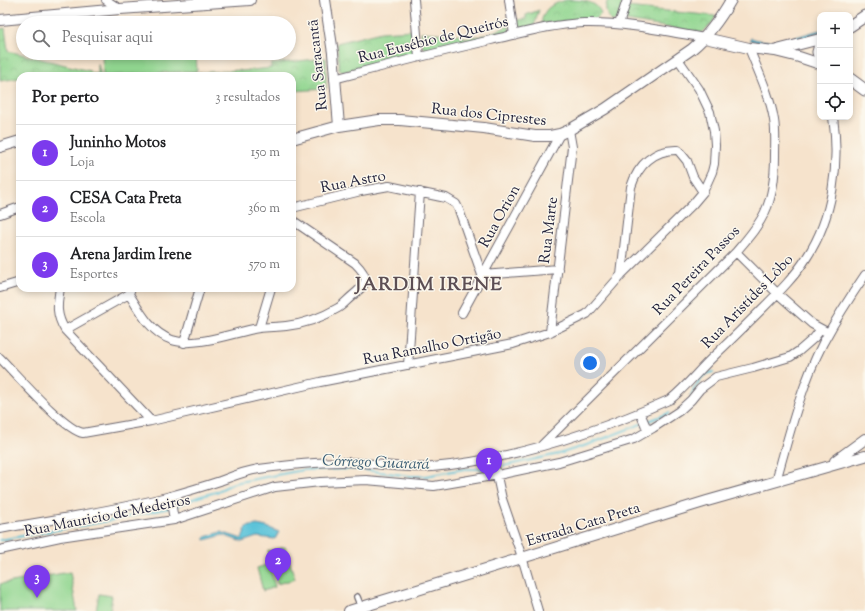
<!DOCTYPE html>
<html lang="pt">
<head>
<meta charset="utf-8">
<style>
	:root { --surface:#fff; --page:#f2f2f2; --text:#202124; --muted:#757577; --line:#e0e0e0; --accent:#7c3aed }
	body { margin:0; font-family:"Sorts Mill Goudy",serif; background:var(--page); color:var(--text) }
	.controls { position:absolute; right:12px; top:12px; display:grid; overflow:hidden; border-radius:8px; box-shadow:0 2px 6px #0003 }
	.controls button { width:36px; height:36px; display:grid; place-items:center; padding:0; border:0; border-bottom:1px solid var(--line); background:var(--surface); color:var(--text); font:20px sans-serif }
	.you { position:absolute; left:590px; top:363px; width:14px; height:14px; margin:-10px; border:3px solid #fff; border-radius:50%; background:#1a73e8; box-shadow:0 0 0 6px #1a73e833 }
	.badge { display:grid; place-items:center; width:26px; height:26px; border-radius:50%; background:var(--accent); color:#fff; font-size:13px; font-weight:700 }
	.pin { position:absolute; translate:-50% -33px; filter:drop-shadow(0 1px 2px #0008) }
	.pin::after { content:''; position:absolute; top:21px; width:14px; height:12px; background:inherit; clip-path:polygon(0 0,100% 0,50% 100%) }
	.list { margin:0; padding:0; list-style:none }
	h2 { display:flex; justify-content:space-between; align-items:center; height:52px; margin:0; padding:0 16px; font-size:17px }
	h2 small { font-size:13px; font-weight:400; color:var(--muted) }
	.list li { display:grid; grid-template-columns:26px 1fr auto; gap:12px; align-items:center; box-sizing:border-box; height:56px; padding:0 16px; border-top:1px solid var(--line) }
	.list b { display:block; font-size:15px; white-space:nowrap }
	.list p { margin:0; font-size:13px; white-space:nowrap; color:var(--muted) }
	.list em { font-size:13px; font-style:normal; color:var(--muted) }
	.icon { flex:none; width:22px; height:22px; fill:none; stroke:currentColor; stroke-width:2; stroke-linecap:round; stroke-linejoin:round }
	.map { position:relative; flex:none; width:865px; height:611px; overflow:hidden }
	.search { position:absolute; background:var(--surface); box-shadow:0 2px 6px #0003; left:16px; top:16px; width:280px; height:44px; display:flex; align-items:center; gap:10px; box-sizing:border-box; padding:0 14px; border-radius:22px; color:var(--muted); font-size:15px }
	.panel { position:absolute; background:var(--surface); box-shadow:0 2px 6px #0003; left:16px; top:72px; width:280px; height:220px; border-radius:12px }
	.map>svg:first-child { display:block }
</style>
</head>
<body>
<div class="map">
<svg width="865" height="611" viewBox="0 0 865 611">
	<defs>
		<pattern id="park-crowns" width="20" height="18" patternUnits="userSpaceOnUse"><rect width="20" height="18" fill="#91d690"/><path d="M2 6a3 3 0 1 1 6 0M12 15a3 3 0 1 1 6 0" fill="none" stroke="#7db77d"/></pattern>
	</defs>
	<rect width="100%" height="100%" fill="#fbf7ec"/>
	<filter id="ink" filterUnits="userSpaceOnUse"><feTurbulence type="fractalNoise" baseFrequency=".025" numOctaves="2"/><feDisplacementMap in="SourceGraphic" scale="8" xChannelSelector="R" yChannelSelector="G"/><feConvolveMatrix kernelMatrix="1 2 1 2 8 2 1 2 1" color-interpolation-filters="sRGB"/></filter>
	<filter id="wash" filterUnits="userSpaceOnUse"><feTurbulence type="fractalNoise" baseFrequency=".012" numOctaves="4" result="noise"/><feDisplacementMap in="SourceGraphic" scale="16" xChannelSelector="R" yChannelSelector="G"/><feGaussianBlur stdDeviation="0.9" result="paint"/><feColorMatrix in="noise" values="0 0 0 0 0 0 0 0 0 0 0 0 0 0 0 0 0 1.4 0 .05"/><feComposite in="paint" operator="in"/></filter>
	<g filter="url(#wash)">
		<rect width="100%" height="100%" fill="#f6e3cc"/>
		<!-- grass -->
		<path fill="#91d690" stroke="#5a7c66" d="M193,17L194,23H101Z
			M102,53H196L197,71L103,76Z
			M285,547L295,579L277,584L268,551Z
			M269,564L275,587L263,591L257,568Z
			M70,572L77,611H0V584Z
			M99,594L112,596L110,611H96Z"/>
		<!-- park -->
		<path fill="url(#park-crowns)" stroke="#5a7c66" d="M566,0C579,0 598,0 601,14L596,19L541,24C544,7 551,5 566,0Z
			M608,0L623,1C621,6 620,16 617,20C609,26 605,11 606,6C606,4 607,2 608,0Z
			M627,7L716,16L713,22L702,33L627,21L624,18Z
			M539,10L534,26L521,30L517,27V20L526,19V15Z
			M509,26L510,31L508,33L428,50L423,48L421,32L462,35L464,38L478,36L479,37Z
			M5,28L8,51L90,71L91,73L98,74V64L101,76H20V78L0,81V29Z
			M413,30L415,54L343,72L339,69L337,43L381,32Z
			M326,58V89L292,91V76H147L240,70L241,71L271,68V64Z"/>
		<!-- water -->
		<path fill="#5cc3d9" stroke="#3f728a" d="M820,30V32C798,39 774,49 750,40L751,38C775,46 797,36 820,30Z
			M257,525L267,527L279,532L275,539L257,537L242,542L223,535L205,540V537L221,532L242,539L246,527Z"/>
		<g fill="none" stroke-linecap="round" stroke-linejoin="round">
			<!-- stream -->
			<path stroke="#5cc3d9" stroke-width="2" d="M691,395C697,384 700,374 713,372
				M646,422L669,413
				M503,466L559,454L590,444L641,424
				M176,506L198,497L216,492L234,483L303,470L358,469L410,476H426L464,469H485
				M0,540L108,521L169,508"/>
		</g>
	</g>
	<g filter="url(#ink)">
		<g fill="none" stroke-linecap="round" stroke-linejoin="round">
			<!-- pedestrian casing -->
			<g stroke="#6c666e" stroke-width="8">
				<path id="pedestrian" d="M357,597L361,607"/>
			</g>
			<!-- minor casing -->
			<g stroke="#6c666e" stroke-width="10">
				<path id="minor" d="M106,0L120,9
					M414,0L419,57
					M509,0L514,35
					M619,24L627,0
					M334,79C387,65 439,52 491,40C522,33 553,24 584,23C624,22 665,31 705,38
					M292,208L361,191L389,186L446,198L456,204L459,210L482,275L558,269
					M0,214L20,207
					M736,252L778,294L812,324L825,331
					M621,275L631,187C638,165 654,149 678,150L687,161L693,177L703,192
					M0,288L20,282
					M60,288C57,306 56,315 65,330L151,421
					M131,288L129,294C140,312 151,333 172,340C195,348 234,332 259,328C268,327 277,327 286,326C303,324 323,317 338,308C343,305 347,300 352,296C368,283 370,278 355,263L292,220
					M462,313L560,134
					M259,328L271,288
					M65,330L129,294
					M550,332L572,147L569,130
					M184,343L200,288
					M0,358C17,375 63,429 83,433L151,421L320,382L513,344L550,332L587,314L621,275L692,205L703,192L712,172L714,164L715,145L714,131L710,112L699,89L678,59
					M408,365L420,192
					M640,413L648,431
					M542,445L736,252C747,239 758,227 765,212C773,195 775,175 775,156C775,144 776,132 774,120C770,95 758,71 749,48
					M493,458L502,499L522,557L538,611
					M776,481C789,435 801,386 823,343C836,319 850,297 865,275
					M170,496L174,520
					M0,529C56,519 112,511 167,497C185,492 202,487 220,481C233,476 245,471 259,469C287,465 315,462 342,462C371,462 404,469 432,467C515,459 595,433 671,399C687,386 699,370 714,356C729,342 744,327 759,312C776,295 794,278 807,257C833,217 840,164 833,117
					M0,550L60,537L174,520L275,487L320,482L366,480L434,486L498,475L559,462L634,439L653,428L679,411L691,400L700,389L716,377L753,368L790,357L799,351L814,338L821,329"/>
			</g>
			<!-- tertiary casing -->
			<g stroke="#6c666e" stroke-width="12">
				<path id="tertiary" d="M325,0L333,53L339,126
					M0,20L120,9L250,0
					M705,38L749,48L775,51L799,57L820,64
					M777,50L820,39
					M292,139L339,126L379,120H400L484,128L535,136H550L560,134L569,130L605,109L692,49C709,35 720,19 731,0
					M0,147L20,141
					M835,461L865,439
					M349,611L707,501L865,456"/>
			</g>
			<!-- secondary casing -->
			<g stroke="#6c666e" stroke-width="13">
				<path id="secondary" d="M850,26L865,16
					M820,45L818,52L820,60
					M850,79L865,90"/>
			</g>
			<!-- pedestrian -->
			<use href="#pedestrian" stroke="#fff" stroke-width="5.5"/>
			<!-- minor -->
			<use href="#minor" stroke="#fff" stroke-width="8"/>
			<!-- tertiary -->
			<use href="#tertiary" stroke="#fff" stroke-width="10"/>
			<!-- secondary -->
			<use href="#secondary" stroke="#fff" stroke-width="11"/>
		</g>
	</g>
	<g text-anchor="middle" stroke-width="3" stroke-linejoin="round" paint-order="stroke">
		<!-- street labels -->
		<g font-size="15" fill="#22223b" stroke="#fbf7ec">
			<text transform="translate(433 39) rotate(-14)" y="5">Rua Eusébio de Queirós</text>
			<text transform="translate(317 65) rotate(-96)" y="5">Rua Saracantã</text>
			<text transform="translate(489 114) rotate(6)" y="5">Rua dos Ciprestes</text>
			<text transform="translate(353 181) rotate(-11)" y="5">Rua Astro</text>
			<text transform="translate(499 216) rotate(-61)" y="5">Rua Orion</text>
			<text transform="translate(548 230) rotate(-83)" y="5">Rua Marte</text>
			<text transform="translate(696 270) rotate(-46)" y="5">Rua Pereira Passos</text>
			<text transform="translate(747 301) rotate(-46)" y="5">Rua Aristídes Lôbo</text>
			<text transform="translate(432 346) rotate(-11)" y="5">Rua Ramalho Ortigão</text>
			<text transform="translate(107 515) rotate(-11)" y="5">Rua Mauricio de Medeiros</text>
			<text transform="translate(583 524) rotate(-17)" y="5">Estrada Cata Preta</text>
		</g>
		<!-- water labels -->
		<g font-size="16" font-style="italic" fill="#365a72" stroke="#fbf7ec">
			<text transform="translate(376 461) rotate(2)" y="6">Córrego Guarará</text>
		</g>
		<!-- district labels -->
		<g font-size="19" font-weight="bold" letter-spacing="1" fill="#5c4e53" stroke="#fbf7ec">
			<text x="429" y="290">JARDIM IRENE</text>
		</g>
	</g>
</svg>
<div class="controls">
<button>+</button>
<button>−</button>
<button><svg class="icon" aria-label="locate" viewBox="0 0 24 24"><circle cx="12" cy="12" r="6"/><path d="M12 2v4M12 18v4M2 12h4M18 12h4"/></svg></button>
</div>
<div class="you"></div>
<div class="pin badge" style="left:489px;top:481px">1</div>
<div class="pin badge" style="left:278px;top:581px">2</div>
<div class="pin badge" style="left:37px;top:598px">3</div>
<div class="search"><svg class="icon" aria-label="search" viewBox="0 0 24 24"><circle cx="10" cy="10" r="6"/><path d="M15 15l6 6"/></svg>Pesquisar aqui</div>
<section class="panel">
<h2>Por perto<small>3 resultados</small></h2>
<ul class="list">
<li><span class="badge">1</span><div><b>Juninho Motos</b><p>Loja</p></div><em>150 m</em></li>
<li><span class="badge">2</span><div><b>CESA Cata Preta</b><p>Escola</p></div><em>360 m</em></li>
<li><span class="badge">3</span><div><b>Arena Jardim Irene</b><p>Esportes</p></div><em>570 m</em></li>
</ul>
</section>
</div>
</body>
</html>
